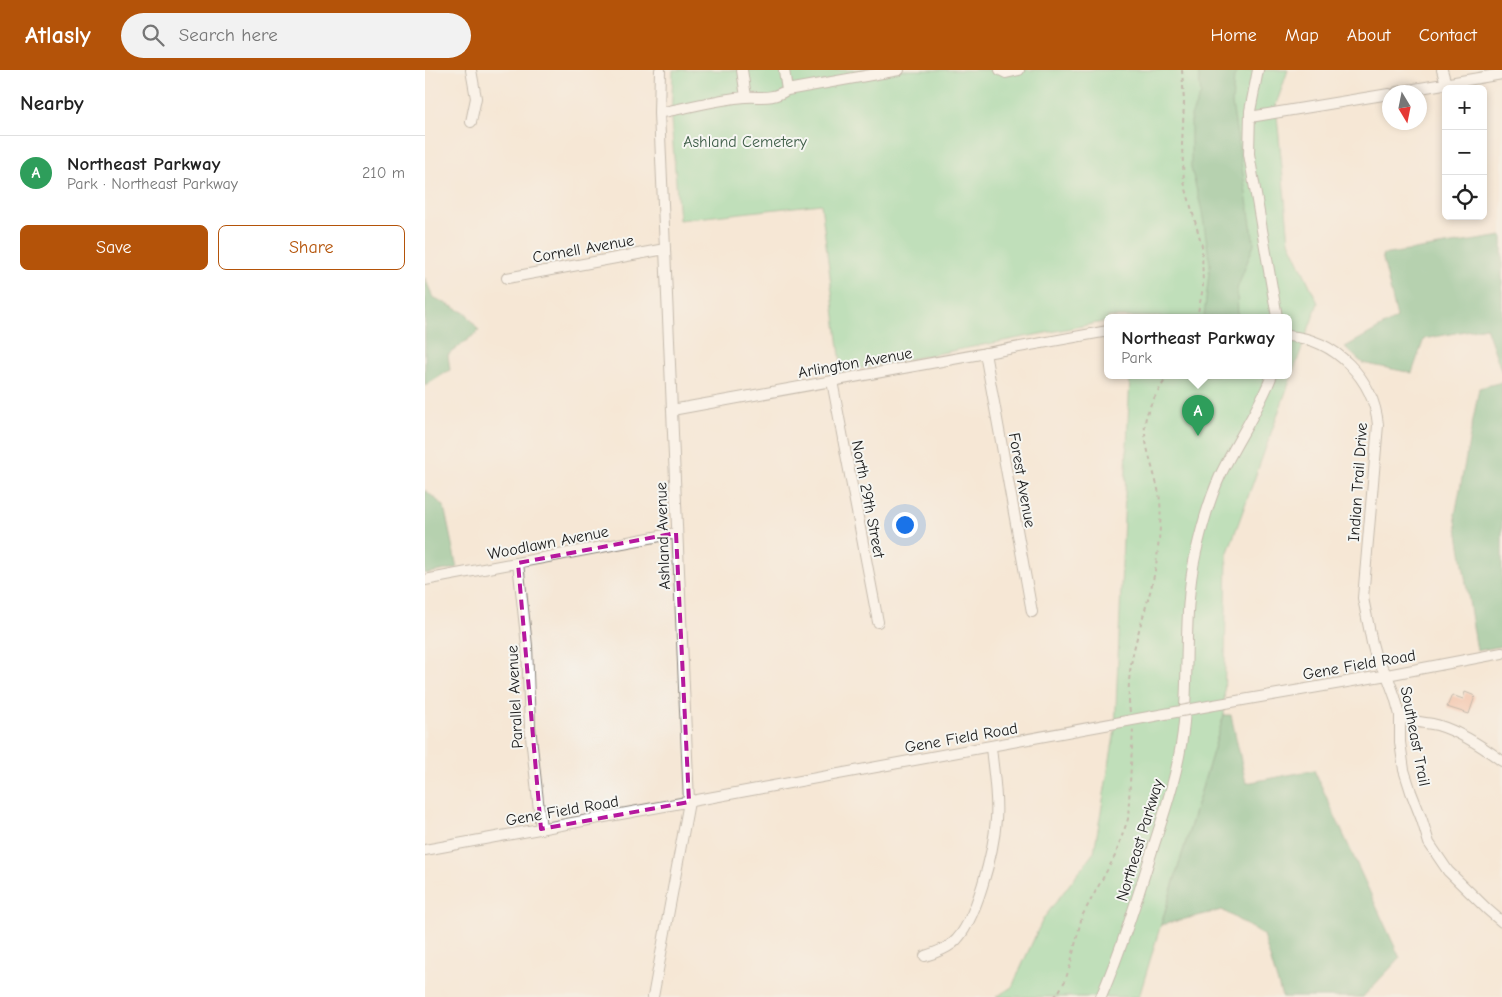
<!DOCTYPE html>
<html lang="en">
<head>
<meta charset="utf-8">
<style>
	:root { --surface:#fff; --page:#f2f2f2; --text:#222; --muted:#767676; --line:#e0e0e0; --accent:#b45309 }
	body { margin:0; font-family:"Comic Neue",sans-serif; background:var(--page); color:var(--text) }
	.controls { position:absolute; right:15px; top:15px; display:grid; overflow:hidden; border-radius:8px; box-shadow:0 2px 8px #0003 }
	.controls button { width:45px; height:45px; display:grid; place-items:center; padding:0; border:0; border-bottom:1px solid var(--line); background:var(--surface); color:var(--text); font:25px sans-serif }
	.compass { position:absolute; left:957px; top:15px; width:45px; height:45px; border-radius:50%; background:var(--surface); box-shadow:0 2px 8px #0003; rotate:170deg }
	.you { position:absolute; left:479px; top:454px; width:18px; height:18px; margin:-12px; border:4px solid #fff; border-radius:50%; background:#1a73e8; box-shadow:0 0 0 8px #1a73e833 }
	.badge { display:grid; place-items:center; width:32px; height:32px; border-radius:50%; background:var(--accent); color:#fff; font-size:16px; font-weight:700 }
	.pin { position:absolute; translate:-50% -41px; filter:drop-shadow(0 1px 2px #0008) }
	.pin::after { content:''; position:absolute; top:26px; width:18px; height:15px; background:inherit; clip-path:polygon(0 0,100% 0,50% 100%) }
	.popup { position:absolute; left:679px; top:244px; width:188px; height:65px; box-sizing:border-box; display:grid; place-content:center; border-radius:8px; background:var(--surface); filter:drop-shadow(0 1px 4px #0005); font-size:16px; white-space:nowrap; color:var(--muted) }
	.popup b { font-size:19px; color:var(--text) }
	.popup::after { content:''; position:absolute; left:50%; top:100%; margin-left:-10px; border:10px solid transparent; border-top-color:var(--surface) }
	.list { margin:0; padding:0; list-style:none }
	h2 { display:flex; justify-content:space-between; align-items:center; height:65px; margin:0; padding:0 20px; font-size:21px }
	h2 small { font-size:16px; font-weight:400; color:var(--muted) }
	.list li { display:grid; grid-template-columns:32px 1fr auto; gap:15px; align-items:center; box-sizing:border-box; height:75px; padding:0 20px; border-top:1px solid var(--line) }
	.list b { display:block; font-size:19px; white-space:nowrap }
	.list p { margin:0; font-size:16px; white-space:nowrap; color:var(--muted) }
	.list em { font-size:16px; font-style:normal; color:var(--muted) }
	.actions { display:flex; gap:10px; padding:15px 20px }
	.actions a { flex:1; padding:11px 0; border:1px solid var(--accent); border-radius:8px; text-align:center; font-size:18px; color:var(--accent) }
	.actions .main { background:var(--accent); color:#fff }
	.icon { flex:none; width:28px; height:28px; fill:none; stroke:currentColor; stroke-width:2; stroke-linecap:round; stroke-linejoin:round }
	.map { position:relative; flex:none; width:1077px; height:927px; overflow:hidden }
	header { display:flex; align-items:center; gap:30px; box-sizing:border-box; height:70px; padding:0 25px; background:var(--accent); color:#fff }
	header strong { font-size:24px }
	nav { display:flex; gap:28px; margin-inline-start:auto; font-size:18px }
	.search { width:350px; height:45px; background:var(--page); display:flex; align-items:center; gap:12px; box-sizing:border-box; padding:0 18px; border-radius:28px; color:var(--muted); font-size:19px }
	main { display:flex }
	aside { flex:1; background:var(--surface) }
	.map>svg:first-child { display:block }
</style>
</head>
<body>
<header>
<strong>Atlasly</strong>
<div class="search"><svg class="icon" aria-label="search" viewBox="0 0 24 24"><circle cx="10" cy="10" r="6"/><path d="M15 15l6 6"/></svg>Search here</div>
<nav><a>Home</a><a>Map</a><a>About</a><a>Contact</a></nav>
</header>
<main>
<aside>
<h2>Nearby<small></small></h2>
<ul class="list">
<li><span class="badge" style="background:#2e9e5b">A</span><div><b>Northeast Parkway</b><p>Park · Northeast Parkway</p></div><em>210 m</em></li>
</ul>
<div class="actions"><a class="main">Save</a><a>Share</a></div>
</aside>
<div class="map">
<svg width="1077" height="927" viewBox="0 0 1077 927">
	<rect width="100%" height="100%" fill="#f6f6f2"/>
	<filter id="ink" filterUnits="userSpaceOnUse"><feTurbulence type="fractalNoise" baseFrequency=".02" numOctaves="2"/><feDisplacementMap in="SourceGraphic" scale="10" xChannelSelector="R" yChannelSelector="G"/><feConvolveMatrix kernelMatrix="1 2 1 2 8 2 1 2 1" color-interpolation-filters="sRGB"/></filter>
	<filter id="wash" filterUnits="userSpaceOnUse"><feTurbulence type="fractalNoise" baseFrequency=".0096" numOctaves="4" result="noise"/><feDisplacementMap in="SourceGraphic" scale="20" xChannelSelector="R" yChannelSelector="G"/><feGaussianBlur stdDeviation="1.12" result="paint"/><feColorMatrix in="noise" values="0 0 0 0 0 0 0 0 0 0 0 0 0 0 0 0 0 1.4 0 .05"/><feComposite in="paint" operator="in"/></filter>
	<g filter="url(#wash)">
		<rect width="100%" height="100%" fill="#f5e7d6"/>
		<!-- green -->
		<path fill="#7fd599" stroke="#4e785a" d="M248,0H863L851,35L864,171L893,233L802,485L799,645L714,927H571L587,917L618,849L669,782L690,660L705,305H863V247H683V251L417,302L396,134L254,150L246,50Z"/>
		<!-- forest -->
		<path fill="#67b681" stroke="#42694e" d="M773,0H816L809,6L807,34L829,174L812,219L813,247H779L785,194L777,141L766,98V46L776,24Z
			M1077,166V303L1061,257L999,269L987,303L937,293L920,277L972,248L957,185Z
			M0,208L8,227L42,244L54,261L23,285L25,300L0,316Z
			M1077,312V576L1052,581L1030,445L1054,318Z
			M0,420L19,436L32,498L0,504Z
			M799,645H806L821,713L889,700L975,888L938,927H857L838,865L797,840L736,855Z"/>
		<g id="blocks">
			<!-- building -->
			<path fill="#f19e7e" d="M1040,622L1050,626L1044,644L1022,637L1027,625L1038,629Z"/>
		</g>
	</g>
	<g filter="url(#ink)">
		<use href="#blocks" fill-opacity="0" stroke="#888279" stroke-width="1"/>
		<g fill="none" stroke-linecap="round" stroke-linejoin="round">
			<!-- minor casing -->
			<g stroke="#888279" stroke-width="12">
				<path id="minor" d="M46,0L51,28L46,52
					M317,0L321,27
					M359,0L362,20
					M575,0L581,3L594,0
					M833,0L825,41L824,84L852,247
					M1017,0L1021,14
					M972,22L1077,4
					M234,43C262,38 293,29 320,27C338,26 345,30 362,20L474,0
					M825,47L964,24
					M82,208L240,179
					M863,266C910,269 949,309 953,355L938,528L947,573L951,588L962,605L970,627L975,645V672L979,700L986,722L997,750L1004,773L1023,801L1063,840L1077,852
					M560,283L607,542
					M407,311L453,552
					M247,340L683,261
					M93,493L102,576L105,657L116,759
					M0,510L251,463
					M789,635L962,605L1077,583
					M975,645C986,653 1000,652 1012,655C1036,662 1057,676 1077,691
					M0,780L729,646
					M500,886C510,883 519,880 528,873C551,854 569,780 571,749C573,725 568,700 566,677
					M228,927L264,732L240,179L234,43L235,0
					M676,927C696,880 711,832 726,784C740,741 755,697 759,652C764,595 758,538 771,482C777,456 784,430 795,406C811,372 834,340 847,305"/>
			</g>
			<!-- path -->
			<path stroke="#888279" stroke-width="2" stroke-dasharray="4 4" stroke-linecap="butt" d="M757,0L759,32L757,75L759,112L777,176L778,218L772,247
				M705,642C697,581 729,535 733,478C735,462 737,439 734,424C730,403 718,374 720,353C722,336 735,319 743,305
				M629,927L633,923L640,911L645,896L657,846L690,786L703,749L708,659"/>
			<!-- minor -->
			<use href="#minor" stroke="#fff" stroke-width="10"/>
			<!-- minor-bridge casing -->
			<g stroke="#888279" stroke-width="12" stroke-linecap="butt">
				<path id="minor-bridge" d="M729,646L789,635"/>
			</g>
			<!-- minor-bridge -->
			<use href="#minor-bridge" stroke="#fff" stroke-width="10"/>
		</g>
	</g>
	<!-- marked area -->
	<path d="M0 0H1077V927H0ZM251,463L264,732L116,759L93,493Z" fill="#f5e7d6" fill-opacity=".55" fill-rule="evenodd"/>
	<path fill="none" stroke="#b5179e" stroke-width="4" stroke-dasharray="10 6" stroke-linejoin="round" d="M251,463L264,732L116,759L93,493Z"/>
	<g text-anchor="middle" stroke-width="4" stroke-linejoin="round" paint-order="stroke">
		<!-- park labels -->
		<g font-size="16" fill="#3f5d48" stroke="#f6f6f2">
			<text x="320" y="77">Ashland Cemetery</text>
		</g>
		<!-- street labels -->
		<g font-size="16" fill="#1c1c1c" stroke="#f6f6f2">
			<text transform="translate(158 178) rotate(-10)" y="6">Cornell Avenue</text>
			<text transform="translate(430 292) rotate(-10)" y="6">Arlington Avenue</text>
			<text transform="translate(598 410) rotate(80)" y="6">Forest Avenue</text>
			<text transform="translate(932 412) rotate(-86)" y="6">Indian Trail Drive</text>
			<text transform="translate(444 429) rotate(79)" y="6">North 29th Street</text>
			<text transform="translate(237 466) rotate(-92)" y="6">Ashland Avenue</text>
			<text transform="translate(123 472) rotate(-11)" y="6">Woodlawn Avenue</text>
			<text transform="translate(934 594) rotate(-10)" y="6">Gene Field Road</text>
			<text transform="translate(89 627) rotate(-93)" y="6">Parallel Avenue</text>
			<text transform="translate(991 666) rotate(79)" y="6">Southeast Trail</text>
			<text transform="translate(536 667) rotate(-10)" y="6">Gene Field Road</text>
			<text transform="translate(137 740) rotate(-10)" y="6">Gene Field Road</text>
			<text transform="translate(714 770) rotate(-73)" y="6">Northeast Parkway</text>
		</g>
	</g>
</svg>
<div class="controls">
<button>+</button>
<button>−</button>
<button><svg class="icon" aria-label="locate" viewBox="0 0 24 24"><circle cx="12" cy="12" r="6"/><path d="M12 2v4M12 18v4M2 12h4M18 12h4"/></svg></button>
</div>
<svg class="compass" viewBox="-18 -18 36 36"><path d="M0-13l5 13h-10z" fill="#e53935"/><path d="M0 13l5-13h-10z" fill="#767676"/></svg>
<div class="you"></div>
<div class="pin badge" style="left:773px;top:366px;background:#2e9e5b">A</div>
<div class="popup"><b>Northeast Parkway</b>Park</div>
</div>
</main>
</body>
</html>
